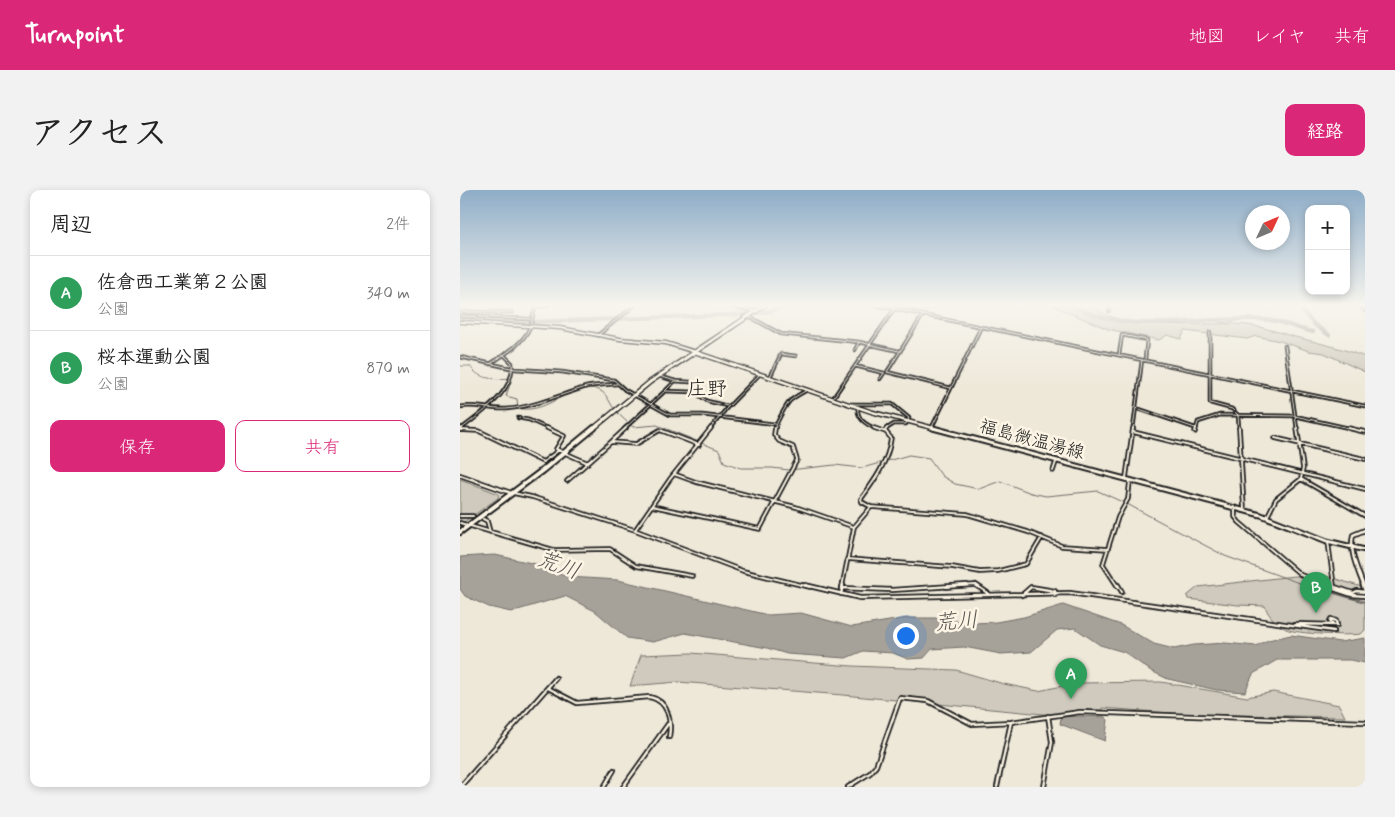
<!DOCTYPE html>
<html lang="ja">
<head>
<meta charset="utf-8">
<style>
	:root { --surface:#fff; --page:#f2f2f2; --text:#222; --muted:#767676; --line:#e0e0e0; --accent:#db2777 }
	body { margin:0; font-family:Mynerve,"Klee One",sans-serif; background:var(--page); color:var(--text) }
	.controls { position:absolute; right:15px; top:15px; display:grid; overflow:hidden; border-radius:10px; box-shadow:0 2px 8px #0003 }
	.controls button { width:45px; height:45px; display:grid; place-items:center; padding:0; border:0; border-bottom:1px solid var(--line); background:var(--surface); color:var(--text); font:25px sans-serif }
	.compass { position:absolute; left:785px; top:15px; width:45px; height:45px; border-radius:50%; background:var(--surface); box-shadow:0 2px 8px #0003; rotate:46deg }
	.you { position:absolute; left:445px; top:445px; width:18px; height:18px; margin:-12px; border:4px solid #fff; border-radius:50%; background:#1a73e8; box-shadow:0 0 0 8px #1a73e833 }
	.badge { display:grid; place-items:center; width:32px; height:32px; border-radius:50%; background:var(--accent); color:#fff; font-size:16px; font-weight:700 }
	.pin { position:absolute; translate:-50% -41px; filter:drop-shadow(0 1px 2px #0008) }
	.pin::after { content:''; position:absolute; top:26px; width:18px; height:15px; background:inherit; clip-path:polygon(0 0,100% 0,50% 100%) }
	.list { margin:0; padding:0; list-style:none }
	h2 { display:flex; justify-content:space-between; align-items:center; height:65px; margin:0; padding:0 20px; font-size:21px }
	h2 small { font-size:16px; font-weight:400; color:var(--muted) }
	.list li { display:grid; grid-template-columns:32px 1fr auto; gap:15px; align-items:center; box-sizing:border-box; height:75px; padding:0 20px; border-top:1px solid var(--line) }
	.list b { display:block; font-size:19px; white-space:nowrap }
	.list p { margin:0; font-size:16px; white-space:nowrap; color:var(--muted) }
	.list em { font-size:16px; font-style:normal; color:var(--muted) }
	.actions { display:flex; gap:10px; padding:15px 20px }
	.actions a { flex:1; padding:11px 0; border:1px solid var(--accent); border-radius:10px; text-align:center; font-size:18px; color:var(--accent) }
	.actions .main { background:var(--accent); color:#fff }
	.map { position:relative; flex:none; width:905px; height:597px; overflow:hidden; border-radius:10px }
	header { display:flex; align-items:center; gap:30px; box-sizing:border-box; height:70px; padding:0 25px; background:var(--accent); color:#fff }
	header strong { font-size:24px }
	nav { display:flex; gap:28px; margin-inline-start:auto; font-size:18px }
	.intro { display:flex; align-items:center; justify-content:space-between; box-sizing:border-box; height:120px; padding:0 30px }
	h1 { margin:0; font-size:35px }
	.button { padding:12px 22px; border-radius:10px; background:var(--accent); color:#fff; font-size:18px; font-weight:700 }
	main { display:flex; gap:30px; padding:0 30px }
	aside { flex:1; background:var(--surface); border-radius:10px; box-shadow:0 2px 8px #0003 }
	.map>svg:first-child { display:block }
</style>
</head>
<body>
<header>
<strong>Turnpoint</strong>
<nav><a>地図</a><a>レイヤ</a><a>共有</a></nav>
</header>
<div class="intro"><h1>アクセス</h1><a class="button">経路</a></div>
<main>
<aside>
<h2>周辺<small>2件</small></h2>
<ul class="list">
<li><span class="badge" style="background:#2e9e5b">A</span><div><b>佐倉西工業第２公園</b><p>公園</p></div><em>340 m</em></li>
<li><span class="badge" style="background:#2e9e5b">B</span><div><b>桜本運動公園</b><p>公園</p></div><em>870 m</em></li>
</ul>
<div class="actions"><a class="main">保存</a><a>共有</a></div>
</aside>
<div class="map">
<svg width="905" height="597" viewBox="0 0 905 597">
	<rect width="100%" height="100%" fill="#eee8d9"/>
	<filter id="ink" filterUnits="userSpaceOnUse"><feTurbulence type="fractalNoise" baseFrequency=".02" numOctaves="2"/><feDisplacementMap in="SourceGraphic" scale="10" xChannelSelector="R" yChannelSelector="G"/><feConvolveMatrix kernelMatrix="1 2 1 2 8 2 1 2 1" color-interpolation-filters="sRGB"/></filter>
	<g filter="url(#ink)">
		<!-- green -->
		<path fill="#cfcabd" stroke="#76736c" d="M591,115H631C667,147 748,128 794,136C811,139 826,145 843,149C864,154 884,159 905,167V182L864,163L849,161L820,151L796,146L787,149L725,141L721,149L707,145L699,150L648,139Z
			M0,289L39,304L38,308L4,332H0Z
			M834,386H866L905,398V440L901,444C888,446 837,444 826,439C817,434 808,426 805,416L778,415L728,409L727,406L738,397Z
			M231,463L392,476L496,480L544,494L578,501L617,493L701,492L787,507L813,502L879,515L885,527L725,524L642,518V520H626L594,525L383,505L218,492L170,496L181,465Z"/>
		<!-- water -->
		<path fill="#a7a299" stroke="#6f6c67" d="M35,365L85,376L108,387L158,390L308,425L341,423L392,437L448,428H476L513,433L536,432L564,427L603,415L661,435L694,454L714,459L734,455L765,453L796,456L808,450L831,445L880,452L905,448V473L891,470H817L793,484L785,502L757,500L708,489L691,481L664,462L640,455L615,438L597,440L571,462L541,464L504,457L472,459L464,468L448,469L433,463L403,461L386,468L327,464L307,458L225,443L193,452L167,448L135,421L105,406L51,422L29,417L5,406L0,399V367Z
			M621,526L645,527L648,530L645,551L600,534L601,527Z"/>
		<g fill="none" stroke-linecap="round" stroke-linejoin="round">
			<!-- stream-far1 -->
			<path stroke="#6f6c67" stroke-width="1" d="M746,130L767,133L780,130
				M0,176H10C19,191 37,189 52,188L46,206L57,209L58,218C88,226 113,189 139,200C148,204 150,215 156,221C161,227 167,232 173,237L197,235L259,260L264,272L281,278H312L329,280L375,275L402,278L449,265L469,268L482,286L495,294L519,299L540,291L571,303L586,306L638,301L669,315L765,366L850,397"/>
			<!-- stream -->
			<path stroke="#6f6c67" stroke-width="2" d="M847,395L905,412"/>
			<!-- river -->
			<path stroke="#a7a299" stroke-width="4" d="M433,115L460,121L482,115
				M610,115C626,122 643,129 661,131C710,138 759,125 809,130C824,132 838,139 853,142
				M837,115L855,135L869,145
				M0,127L69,132L291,124L311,121L329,115"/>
			<!-- minor-far2 casing -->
			<g stroke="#1c1c1c" stroke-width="4.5">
				<path id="minor-far2" d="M126,115H128
					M262,115L294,121
					M415,115L905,216
					M899,115L905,121
					M76,117L88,115
					M649,121L650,115
					M450,122L455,115
					M0,125L2,122H53
					M463,125L427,182L491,198
					M0,126L70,129
					M284,126L292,128L321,144L399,152L439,161
					M750,142V213L772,219L778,225L779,239
					M138,145L175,115
					M825,156L837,239
					M395,160L399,152
					M659,165L662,145L687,150L685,169
					M0,167L55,179L102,182L154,190L165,200L210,225H242L315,234
					M30,174C45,164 63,154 70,137C73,129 72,123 77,115
					M395,176L424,183
					M199,186L215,191L230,192
					M310,187L321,164L336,166
					M420,189L424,183
					M205,201L215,191
					M373,208L437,115
					M391,214H432L449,228L446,234H434L426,239
					M398,216C396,229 406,235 417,239
					M0,217C15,214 30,220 46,219C74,217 99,205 126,197C136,195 147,195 157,194
					M676,218L735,238
					M58,228L69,230L89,239
					M472,237L521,137
					M1,239C21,223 55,202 52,173L44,165
					M164,239L205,201L234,202L247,211L267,216
					M250,239L266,219L300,184
					M315,239C315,235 326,215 330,211C334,207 342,203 347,200
					M673,239L682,170
					M736,239L738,232L760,225L835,226L893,239"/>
			</g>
			<!-- minor-far1 casing -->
			<g stroke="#1c1c1c" stroke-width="5.5">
				<path id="minor-far1" d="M87,238L104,246L96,259L128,273
					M414,238L426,242
					M779,238L784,319
					M888,238L905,242
					M0,240L19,241L83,272L99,260
					M0,240L2,238
					M673,242L905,299
					M735,242L736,238
					M815,248L905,269
					M151,252L166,238
					M593,281L596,272
					M214,284L236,292L336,317L394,337
					M666,288L673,238
					M841,289L905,326
					M107,291L151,252L176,254L200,240L239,255
					M53,303L72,307L175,340L283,381L350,397
					M192,316L300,339L337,270L333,257L319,251L314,245L315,238
					M411,317L507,324L568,342L602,356L648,359
					M775,318V327L779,332L848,391L866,397
					M0,326H13
					M807,327L816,309L841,289L843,278L837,238
					M23,329L27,331L30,342
					M0,333L94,360L150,359L176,376L232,386
					M175,340L210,289L251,238
					M868,351L874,396
					M387,369L492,377L520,382L538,381L566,374L582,347
					M841,385L873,397
					M382,397L394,337L411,317L402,312L401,309C415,290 428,272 431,248L425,241L427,238
					M486,397L515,395L518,397
					M658,397L643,374L658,327L668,309L670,291"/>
			</g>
			<!-- minor casing -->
			<g stroke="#1c1c1c" stroke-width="6">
				<path id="minor" d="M345,395L400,408L610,403L874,441
					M516,395L529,404
					M658,395L662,402
					M862,395L892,405L905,406
					M869,395L893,403L897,401L905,402
					M382,398L432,400L507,395
					M381,404L383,395
					M562,405L571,397L595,401V405
					M837,434L877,435L876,431L871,429L870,431L873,434
					M88,498L117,513L190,507C208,511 212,530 209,547
					M0,597L96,488
					M144,597L154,580
					M163,597L208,534
					M388,597L410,583L416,576L440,508L468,511L512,534L551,532L620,522L905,532
					M537,597L551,532
					M584,597L592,552L588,526"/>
			</g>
			<!-- tertiary-far2 casing -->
			<g stroke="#1c1c1c" stroke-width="5">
				<path id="tertiary-far2" d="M0,132L100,138L160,149L206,153L232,161"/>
			</g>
			<!-- tertiary-far1 casing -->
			<g stroke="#1c1c1c" stroke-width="6">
				<path id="tertiary-far1" d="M0,285L51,303
					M904,397C898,380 889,363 893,345L905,340"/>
			</g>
			<!-- tertiary casing -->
			<g stroke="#1c1c1c" stroke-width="7">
				<path id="tertiary" d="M903,395L905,400"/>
			</g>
			<!-- secondary-far1 casing -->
			<g stroke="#1c1c1c" stroke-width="5.5">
				<path id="secondary-far1" d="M232,161L412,222L477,239"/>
			</g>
			<!-- secondary casing -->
			<g stroke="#1c1c1c" stroke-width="7">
				<path id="secondary" d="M473,238L801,325L867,351L905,360"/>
			</g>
			<!-- primary-far1 casing -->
			<g stroke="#1c1c1c" stroke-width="6">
				<path id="primary-far1" d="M133,239L190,192L305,115"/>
			</g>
			<!-- primary casing -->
			<g stroke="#1c1c1c" stroke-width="8">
				<path id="primary" d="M0,342L83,280L134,238"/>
			</g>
			<!-- minor-far2 -->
			<use href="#minor-far2" stroke="#fcf5e5" stroke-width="1"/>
			<!-- minor-far1 -->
			<use href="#minor-far1" stroke="#fcf5e5" stroke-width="2"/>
			<!-- minor -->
			<use href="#minor" stroke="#fcf5e5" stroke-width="2.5"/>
			<!-- tertiary-far2 -->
			<use href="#tertiary-far2" stroke="#fcf5e5" stroke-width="2"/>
			<!-- tertiary-far1 -->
			<use href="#tertiary-far1" stroke="#fcf5e5" stroke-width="2.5"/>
			<!-- tertiary -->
			<use href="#tertiary" stroke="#fcf5e5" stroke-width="3"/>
			<!-- secondary-far1 -->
			<use href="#secondary-far1" stroke="#fcf5e5" stroke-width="2.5"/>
			<!-- secondary -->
			<use href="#secondary" stroke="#fcf5e5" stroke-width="3"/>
			<!-- primary-far1 -->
			<use href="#primary-far1" stroke="#fcf5e5" stroke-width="3"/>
			<!-- primary -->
			<use href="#primary" stroke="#fcf5e5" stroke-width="4"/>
		</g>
	</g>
	<!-- sky -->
	<linearGradient id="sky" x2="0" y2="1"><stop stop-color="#8eadc8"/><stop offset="0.58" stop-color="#f7f5ee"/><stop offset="1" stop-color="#f7f5ee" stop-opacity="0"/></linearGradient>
	<rect width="905" height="199" fill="url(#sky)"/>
	<g text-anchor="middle" stroke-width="5" stroke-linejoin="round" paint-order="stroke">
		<!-- street labels -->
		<g font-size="18" fill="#1c1c1c" stroke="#fcf5e5">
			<text transform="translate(572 249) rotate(15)" y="6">福島微温湯線</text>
		</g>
		<!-- quarter labels -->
		<g font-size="20" fill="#1c1c1c" stroke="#fcf5e5">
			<text x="247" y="205">庄野</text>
		</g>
		<!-- near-water labels -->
		<g font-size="22" font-style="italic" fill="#5b5854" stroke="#fcf5e5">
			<text transform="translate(99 374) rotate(20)" y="8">荒川</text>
			<text transform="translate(496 430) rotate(-5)" y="8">荒川</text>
		</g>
	</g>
</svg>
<div class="controls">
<button>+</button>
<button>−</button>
</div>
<svg class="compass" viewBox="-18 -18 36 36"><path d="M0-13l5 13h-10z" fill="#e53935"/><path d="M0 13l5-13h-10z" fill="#767676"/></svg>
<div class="you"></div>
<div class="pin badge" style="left:611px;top:509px;background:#2e9e5b">A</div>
<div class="pin badge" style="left:856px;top:423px;background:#2e9e5b">B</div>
</div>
</main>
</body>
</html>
